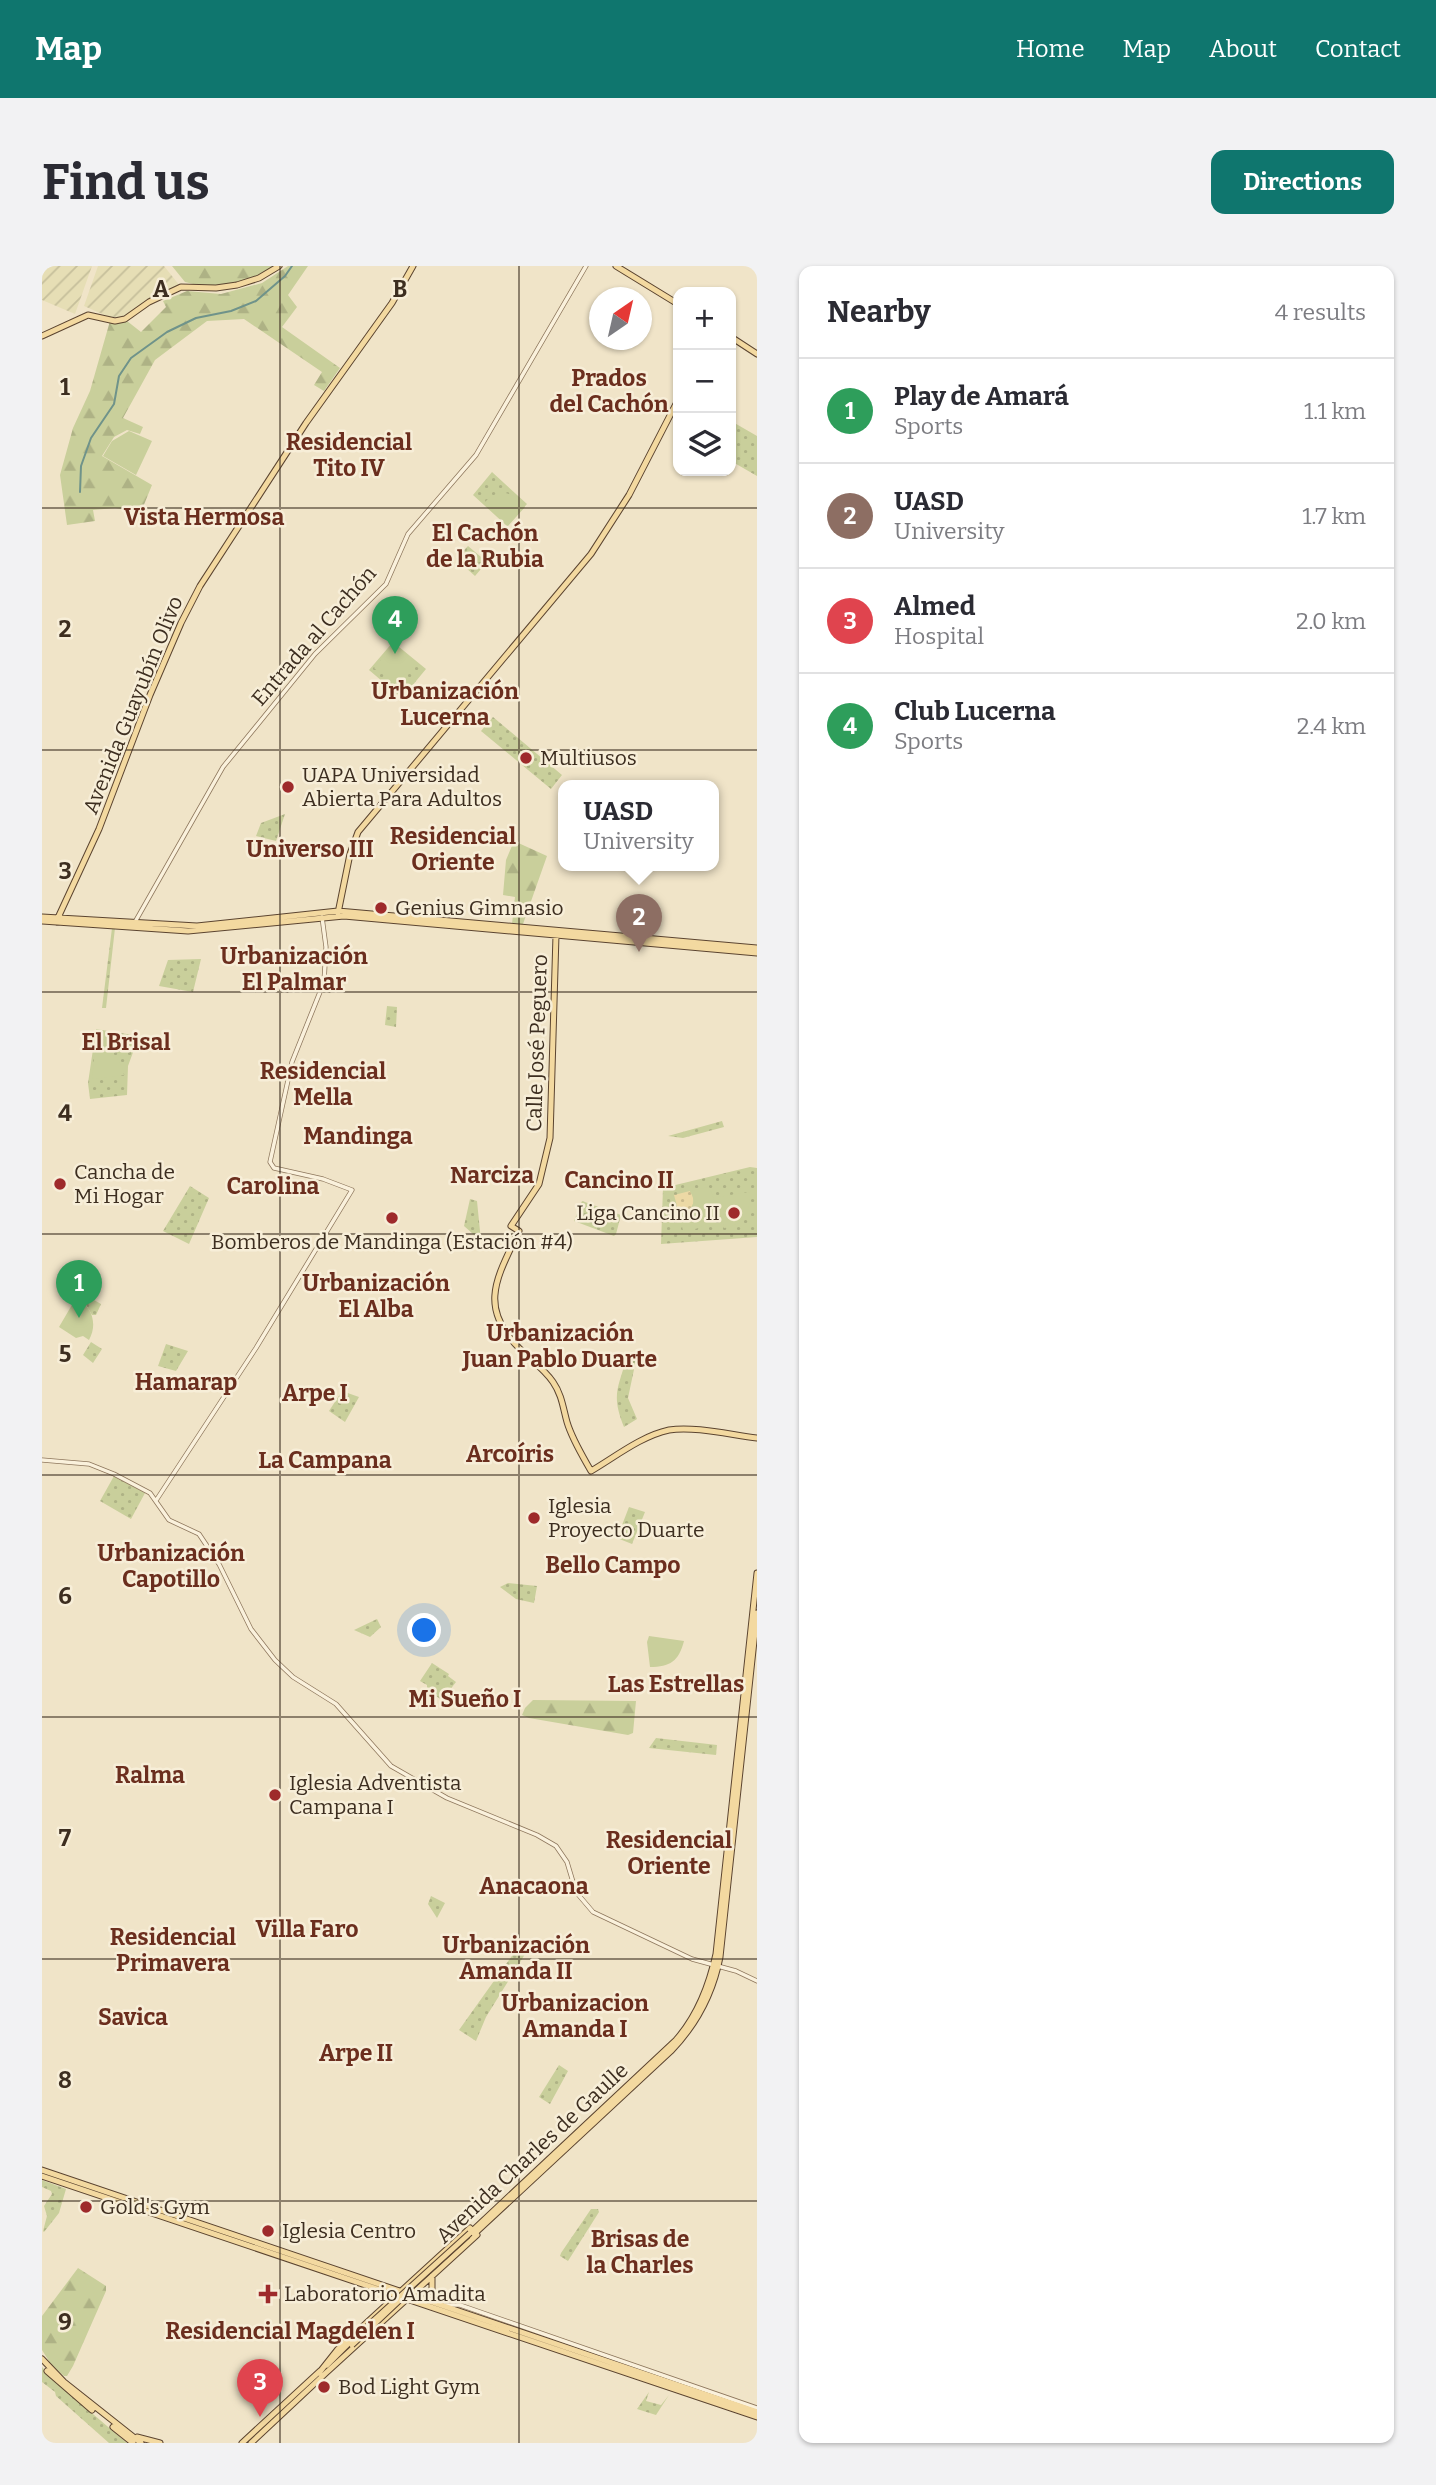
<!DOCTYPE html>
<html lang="en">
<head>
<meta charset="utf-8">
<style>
	:root { --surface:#fff; --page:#f2f2f3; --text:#2b2b33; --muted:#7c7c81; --line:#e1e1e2; --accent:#0f766e }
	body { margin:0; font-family:Bitter,serif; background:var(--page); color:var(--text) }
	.controls { position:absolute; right:21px; top:21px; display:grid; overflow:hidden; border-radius:14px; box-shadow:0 2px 5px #0004 }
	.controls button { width:63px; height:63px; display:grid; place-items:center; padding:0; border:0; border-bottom:2px solid var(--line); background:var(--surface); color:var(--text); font:35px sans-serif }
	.compass { position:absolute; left:547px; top:21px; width:63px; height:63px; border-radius:50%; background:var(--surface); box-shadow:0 2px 5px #0004; rotate:34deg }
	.you { position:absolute; left:383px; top:1365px; width:24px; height:24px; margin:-18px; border:5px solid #fff; border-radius:50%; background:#1a73e8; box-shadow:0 0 0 10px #1a73e833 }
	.badge { display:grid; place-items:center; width:46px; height:46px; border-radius:50%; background:var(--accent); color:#fff; font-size:23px; font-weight:700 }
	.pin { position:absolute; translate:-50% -58px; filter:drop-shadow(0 2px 4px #0008) }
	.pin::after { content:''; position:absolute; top:37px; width:24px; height:21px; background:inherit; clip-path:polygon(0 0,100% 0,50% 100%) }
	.popup { position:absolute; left:516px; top:514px; width:161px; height:91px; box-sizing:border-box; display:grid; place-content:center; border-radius:14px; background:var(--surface); filter:drop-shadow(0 2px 5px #0005); font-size:23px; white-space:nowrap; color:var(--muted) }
	.popup b { font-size:26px; color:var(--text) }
	.popup::after { content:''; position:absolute; left:50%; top:100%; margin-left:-14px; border:14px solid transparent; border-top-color:var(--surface) }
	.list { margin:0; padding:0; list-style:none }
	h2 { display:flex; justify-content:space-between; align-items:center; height:91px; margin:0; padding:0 28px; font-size:30px }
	h2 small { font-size:23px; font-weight:400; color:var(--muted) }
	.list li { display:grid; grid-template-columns:46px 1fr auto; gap:21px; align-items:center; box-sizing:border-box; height:105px; padding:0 28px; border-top:2px solid var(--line) }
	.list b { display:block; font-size:26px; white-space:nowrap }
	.list p { margin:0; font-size:23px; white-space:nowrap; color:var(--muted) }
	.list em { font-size:23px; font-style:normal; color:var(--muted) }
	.icon { flex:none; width:38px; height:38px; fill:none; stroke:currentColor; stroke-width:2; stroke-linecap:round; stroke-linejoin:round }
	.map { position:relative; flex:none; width:715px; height:2177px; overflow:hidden; border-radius:14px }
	header { display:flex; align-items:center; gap:42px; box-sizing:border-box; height:98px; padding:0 35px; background:var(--accent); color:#fff }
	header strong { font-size:33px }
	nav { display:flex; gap:38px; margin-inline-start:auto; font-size:24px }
	.intro { display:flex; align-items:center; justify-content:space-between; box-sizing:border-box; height:168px; padding:0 42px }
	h1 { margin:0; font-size:49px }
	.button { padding:18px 32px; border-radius:14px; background:var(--accent); color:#fff; font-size:24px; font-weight:700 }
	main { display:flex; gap:42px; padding:0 42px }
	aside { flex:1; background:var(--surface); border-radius:14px; box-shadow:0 2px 5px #0004 }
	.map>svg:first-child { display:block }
</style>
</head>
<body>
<header>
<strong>Map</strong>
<nav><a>Home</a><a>Map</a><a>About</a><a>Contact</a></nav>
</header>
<div class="intro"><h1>Find us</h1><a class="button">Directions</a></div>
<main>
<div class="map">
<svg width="715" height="2177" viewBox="0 0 715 2177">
	<defs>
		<pattern id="farmland-furrows" width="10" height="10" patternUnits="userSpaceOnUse" patternTransform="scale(1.75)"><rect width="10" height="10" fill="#e6deb5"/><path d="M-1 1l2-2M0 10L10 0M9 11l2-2" fill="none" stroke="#c6bf9b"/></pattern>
		<pattern id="grass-dots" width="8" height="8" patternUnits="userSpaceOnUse" patternTransform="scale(1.75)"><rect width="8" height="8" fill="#c9cf9b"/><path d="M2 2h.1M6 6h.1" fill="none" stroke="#aeb285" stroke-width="1.8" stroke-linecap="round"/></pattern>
		<pattern id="forest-firs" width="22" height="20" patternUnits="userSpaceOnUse" patternTransform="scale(1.75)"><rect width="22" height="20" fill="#c9cf9b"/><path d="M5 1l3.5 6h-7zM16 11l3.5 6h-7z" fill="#aeb285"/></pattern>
		<pattern id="sand-dots" width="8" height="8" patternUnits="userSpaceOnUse" patternTransform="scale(1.75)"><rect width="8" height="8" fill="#ecd9a5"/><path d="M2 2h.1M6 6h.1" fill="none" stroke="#cbbb8e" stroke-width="1.8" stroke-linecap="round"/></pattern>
	</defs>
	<rect width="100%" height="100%" fill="#f0e4c8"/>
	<!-- farmland -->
	<path fill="url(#farmland-furrows)" d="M0,0H50L33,48L0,34Z
		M56,0H122L138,20L82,51H67L42,40Z"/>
	<!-- grass -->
	<path fill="url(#grass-dots)" d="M689,155L715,170V210L689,195Z
		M450,206L485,238L465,260L431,229Z
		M426,280L445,296L433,310L414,293Z
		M351,376L384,403L360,432L327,404Z
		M451,451L520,509L509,523L439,465Z
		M243,548L234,575L214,570L219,557Z
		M70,662H73L64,742H60Z
		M159,693L151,726L117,720L126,694Z
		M345,740L355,741L354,761L343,759Z
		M54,763L97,770L86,800L85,829L48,833L46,817Z
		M680,855L682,861L641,872L626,870Z
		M708,901L715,902V971L619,978L621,922Z
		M148,920L167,932L147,978L121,965Z
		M428,933L435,935L439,975L422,960Z
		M540,935L579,949L574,968L572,970L532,955Z
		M38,1026L59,1038L54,1049H50L43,1037L35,1032Z
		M49,1076L60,1083L51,1097L41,1089Z
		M124,1078L146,1085L134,1105L116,1100Z
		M585,1091L594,1094L586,1132L595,1153L582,1161C569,1129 576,1122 585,1091Z
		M300,1125L317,1131L303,1156L287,1145Z
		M72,1210L103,1227L89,1253L58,1235Z
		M587,1241L603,1246L590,1278L575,1272Z
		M466,1317L495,1320L492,1337L474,1333L458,1321Z
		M335,1353L339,1361L328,1371L312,1364Z
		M390,1397L407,1408L406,1410L414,1416L400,1434L385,1424V1419L378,1415Z
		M614,1472L675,1479L674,1489L607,1482Z
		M389,1630L403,1637L395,1652L386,1638Z
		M477,1680L485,1685L444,1751L434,1775L417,1764Z
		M517,1799L526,1805L508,1838L497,1831Z
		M0,1914L24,1923L17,1947L2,1966L1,1965L5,1950L2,1940L10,1928L9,1925L0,1921Z
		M549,1943H556L557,1946L526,1995L518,1990L519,1987Z
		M0,2101L11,2114L85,2177H67L14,2130L13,2126L0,2116Z
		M607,2126L604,2135L619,2139L627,2129L614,2149L595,2143Z"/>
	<!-- forest -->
	<path fill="url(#forest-firs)" d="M130,0H236C206,18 176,25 143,16Z
		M246,0H266L246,29L255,41L240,61L298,102L282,125L272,119L280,106L202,53L165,55L113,94L81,152L101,161L98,168L85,164L72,171L60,190L110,219L99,246L73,242L51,244L53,255L25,259L18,209L31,162L48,125L68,55H85L99,66L124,41L121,35L145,25L179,28L220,17Z
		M472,575L505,590L481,658H470L473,631L461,629L464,594Z
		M491,1434L594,1435L591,1467L586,1469L487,1452L480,1449L483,1442Z
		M36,2002L64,2020V2025L31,2100L25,2110H22L10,2100L0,2084V2050Z"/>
	<!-- sand -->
	<path fill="url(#sand-dots)" d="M648,925C653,933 653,938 646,945L637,947L632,929Z"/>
	<!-- pitch -->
	<path fill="#c9cf9b" d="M87,165L110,175L94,209L61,190L70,175Z
		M461,226L475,231L483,241L466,260L442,237L449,230Z
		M352,378L373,397C361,416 349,415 332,402Z
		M53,782C69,781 80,794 82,809L50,813Z
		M667,921C680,946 668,964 641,965L637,947C651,946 655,936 648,925Z
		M707,926C710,945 701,959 682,962L676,931Z
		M34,1032C50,1040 56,1058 47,1074L41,1070L34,1072L17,1061Z
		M607,1370L642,1375C637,1395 628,1401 608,1401L605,1376Z"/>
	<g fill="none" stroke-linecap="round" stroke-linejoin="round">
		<!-- stream -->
		<path stroke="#6f938a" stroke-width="2" d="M38,226L39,200L49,172L72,138L77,110L89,92L125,66L154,52L189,45L214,35L243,10L250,0"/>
		<!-- minor casing -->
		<g stroke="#8d765c" stroke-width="5">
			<path id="minor" d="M93,656L181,501L273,388L344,318L366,268L434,189L544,0
				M0,1194L47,1198L72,1208L108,1227L127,1254L157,1268L177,1298L209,1363L233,1394L251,1411L294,1438L349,1500L405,1532L495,1569L514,1580L525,1596L534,1626L551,1646L650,1693L694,1705L715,1715
				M115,1233L214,1082L310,924L281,913L232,902L228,896L250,796L282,716L284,681L280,651
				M402,2039H418L715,2142"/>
		</g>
		<!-- major casing -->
		<g stroke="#5b4430" stroke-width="7">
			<path id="major" d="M574,0L636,38
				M0,70L46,49L73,55L83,53L107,36L139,21L174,22L195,19L217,12L237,0
				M689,71L715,88
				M296,647L308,588L316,566L549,288L587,229L636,134
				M0,651L155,660L296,645L715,682
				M0,655L146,665L302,650L715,687
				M14,656L57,563L108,429L139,357L158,320L264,157L350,37L371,0
				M514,669L508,872L497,918L469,960L477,965C456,1010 435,1040 477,1082C488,1093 502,1103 511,1116C520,1129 521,1142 525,1156C530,1173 540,1189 549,1205C573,1191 599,1170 627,1164C653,1160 689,1169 715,1172
				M0,1904L715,2146
				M0,1910L715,2151
				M428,1967L634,1774C656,1749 667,1720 674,1688L715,1307
				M430,1970L629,1785C655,1758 671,1727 678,1691L715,1347
				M390,2010V2024L397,2035
				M0,2093L22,2116L99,2177
				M285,2099L308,2076
				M5,2105L50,2144
				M285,2106L435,1969
				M277,2107L296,2083L428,1962
				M71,2161L91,2177
				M95,2171L118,2177
				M200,2177L278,2105
				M209,2177L286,2105"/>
		</g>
		<!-- minor -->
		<use href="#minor" stroke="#faf1dc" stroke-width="3.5"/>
		<!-- major -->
		<use href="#major" stroke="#f3d9a0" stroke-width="5"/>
		<!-- major-bridge casing -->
		<g stroke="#5b4430" stroke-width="7" stroke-linecap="butt">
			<path id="major-bridge" d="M308,2076L428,1967
				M310,2079L361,2031"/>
		</g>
		<!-- major-bridge -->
		<use href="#major-bridge" stroke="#f3d9a0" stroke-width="5"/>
	</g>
	<!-- grid -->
	<path fill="none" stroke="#3d2e20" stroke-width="2" stroke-opacity="0.55" d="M238,0V2177M477,0V2177M0,242H715M0,484H715M0,726H715M0,968H715M0,1209H715M0,1451H715M0,1693H715M0,1935H715"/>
	<!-- markers -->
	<g fill="#9e2a2b" stroke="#f7eed8" stroke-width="2.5">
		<circle cx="484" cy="492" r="7"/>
		<circle cx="246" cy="521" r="7"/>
		<circle cx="339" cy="642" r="7"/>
		<circle cx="18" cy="918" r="7"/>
		<circle cx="692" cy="947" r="7"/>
		<circle cx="350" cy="952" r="7"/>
		<circle cx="492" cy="1252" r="7"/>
		<circle cx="233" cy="1529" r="7"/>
		<circle cx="44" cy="1941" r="7"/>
		<circle cx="226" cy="1965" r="7"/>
		<path d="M222.5 2017.5h7v7h7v7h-7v7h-7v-7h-7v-7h7z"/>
		<circle cx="282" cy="2121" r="7"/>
	</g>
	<g text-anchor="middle" stroke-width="5" stroke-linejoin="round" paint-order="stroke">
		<!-- street labels -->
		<g font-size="21" fill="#3d2e20" stroke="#f7eed8">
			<text transform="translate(272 370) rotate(-49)" y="7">Entrada al Cachón</text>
			<text transform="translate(91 439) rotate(-68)" y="7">Avenida Guayubín Olivo</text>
			<text transform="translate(495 777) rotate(-88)" y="7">Calle José Peguero</text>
			<text transform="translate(490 1887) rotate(-43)" y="7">Avenida Charles de Gaulle</text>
		</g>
		<!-- poi labels -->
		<g font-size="21" fill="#3d2e20" stroke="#f7eed8" text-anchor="start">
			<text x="498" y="499">Multiusos</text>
			<text x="260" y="516">UAPA Universidad<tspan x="260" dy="24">Abierta Para Adultos</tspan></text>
			<text x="353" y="649">Genius Gimnasio</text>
			<text x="32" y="913">Cancha de<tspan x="32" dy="24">Mi Hogar</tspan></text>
			<text x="678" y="954" text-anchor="end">Liga Cancino II</text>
			<text x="350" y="983" text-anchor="middle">Bomberos de Mandinga (Estación #4)</text>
			<text x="506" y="1247">Iglesia<tspan x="506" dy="24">Proyecto Duarte</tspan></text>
			<text x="247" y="1524">Iglesia Adventista<tspan x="247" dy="24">Campana I</tspan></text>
			<text x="58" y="1948">Gold's Gym</text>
			<text x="240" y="1972">Iglesia Centro</text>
			<text x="242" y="2035">Laboratorio Amadita</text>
			<text x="296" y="2128">Bod Light Gym</text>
		</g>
		<!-- neighbourhood labels -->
		<g font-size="23" font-weight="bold" fill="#6b2e1e" stroke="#f7eed8">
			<text x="567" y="120">Prados<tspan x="567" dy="26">del Cachón</tspan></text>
			<text x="307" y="184">Residencial<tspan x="307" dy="26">Tito IV</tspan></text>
			<text x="162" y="259">Vista Hermosa</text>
			<text x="443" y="275">El Cachón<tspan x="443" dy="26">de la Rubia</tspan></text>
			<text x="403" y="433">Urbanización<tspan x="403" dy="26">Lucerna</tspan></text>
			<text x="411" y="578">Residencial<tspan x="411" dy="26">Oriente</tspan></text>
			<text x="268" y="591">Universo III</text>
			<text x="252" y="698">Urbanización<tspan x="252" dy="26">El Palmar</tspan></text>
			<text x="84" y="784">El Brisal</text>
			<text x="281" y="813">Residencial<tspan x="281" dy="26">Mella</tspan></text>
			<text x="316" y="878">Mandinga</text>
			<text x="450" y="917">Narciza</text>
			<text x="577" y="922">Cancino II</text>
			<text x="231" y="928">Carolina</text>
			<text x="334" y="1025">Urbanización<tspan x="334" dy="26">El Alba</tspan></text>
			<text x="518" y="1075">Urbanización<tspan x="518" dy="26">Juan Pablo Duarte</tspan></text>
			<text x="144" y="1124">Hamarap</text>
			<text x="273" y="1135">Arpe I</text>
			<text x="468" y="1196">Arcoíris</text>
			<text x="283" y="1202">La Campana</text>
			<text x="129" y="1295">Urbanización<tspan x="129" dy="26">Capotillo</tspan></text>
			<text x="571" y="1307">Bello Campo</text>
			<text x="634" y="1426">Las Estrellas</text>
			<text x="423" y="1441">Mi Sueño I</text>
			<text x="108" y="1517">Ralma</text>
			<text x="627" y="1582">Residencial<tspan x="627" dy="26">Oriente</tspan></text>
			<text x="492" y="1628">Anacaona</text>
			<text x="265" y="1671">Villa Faro</text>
			<text x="131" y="1679">Residencial<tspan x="131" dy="26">Primavera</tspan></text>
			<text x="474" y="1687">Urbanización<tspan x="474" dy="26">Amanda II</tspan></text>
			<text x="533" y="1745">Urbanizacion<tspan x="533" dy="26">Amanda I</tspan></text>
			<text x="91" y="1759">Savica</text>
			<text x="314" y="1795">Arpe II</text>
			<text x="598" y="1981">Brisas de<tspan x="598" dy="26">la Charles</tspan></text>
			<text x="248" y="2073">Residencial Magdelen I</text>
		</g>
	</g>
	<g font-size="23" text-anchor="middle" font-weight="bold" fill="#3d2e20" stroke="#f7eed8" stroke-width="5" stroke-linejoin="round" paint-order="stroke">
		<text x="119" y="31">A</text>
		<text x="358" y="31">B</text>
		<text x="23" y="129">1</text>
		<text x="23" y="371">2</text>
		<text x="23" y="613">3</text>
		<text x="23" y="855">4</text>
		<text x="23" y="1096">5</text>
		<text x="23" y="1338">6</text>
		<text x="23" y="1580">7</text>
		<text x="23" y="1822">8</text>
		<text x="23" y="2064">9</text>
	</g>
</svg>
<div class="controls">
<button>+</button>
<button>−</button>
<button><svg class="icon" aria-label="layers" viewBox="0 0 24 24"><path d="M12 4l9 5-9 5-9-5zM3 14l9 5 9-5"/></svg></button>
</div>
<svg class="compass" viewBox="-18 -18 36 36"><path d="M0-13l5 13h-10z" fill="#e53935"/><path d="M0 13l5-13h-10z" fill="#7c7c81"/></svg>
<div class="you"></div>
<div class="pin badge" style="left:37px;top:1052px;background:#2e9e5b">1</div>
<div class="pin badge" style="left:597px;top:686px;background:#8d6e63">2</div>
<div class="popup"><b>UASD</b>University</div>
<div class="pin badge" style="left:218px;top:2151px;background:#e0444e">3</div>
<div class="pin badge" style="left:353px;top:388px;background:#2e9e5b">4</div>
</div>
<aside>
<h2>Nearby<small>4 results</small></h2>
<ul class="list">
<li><span class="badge" style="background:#2e9e5b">1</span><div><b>Play de Amará</b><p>Sports</p></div><em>1.1 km</em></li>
<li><span class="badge" style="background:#8d6e63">2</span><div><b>UASD</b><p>University</p></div><em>1.7 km</em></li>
<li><span class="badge" style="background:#e0444e">3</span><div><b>Almed</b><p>Hospital</p></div><em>2.0 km</em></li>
<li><span class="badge" style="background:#2e9e5b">4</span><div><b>Club Lucerna</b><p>Sports</p></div><em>2.4 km</em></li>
</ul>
</aside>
</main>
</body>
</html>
